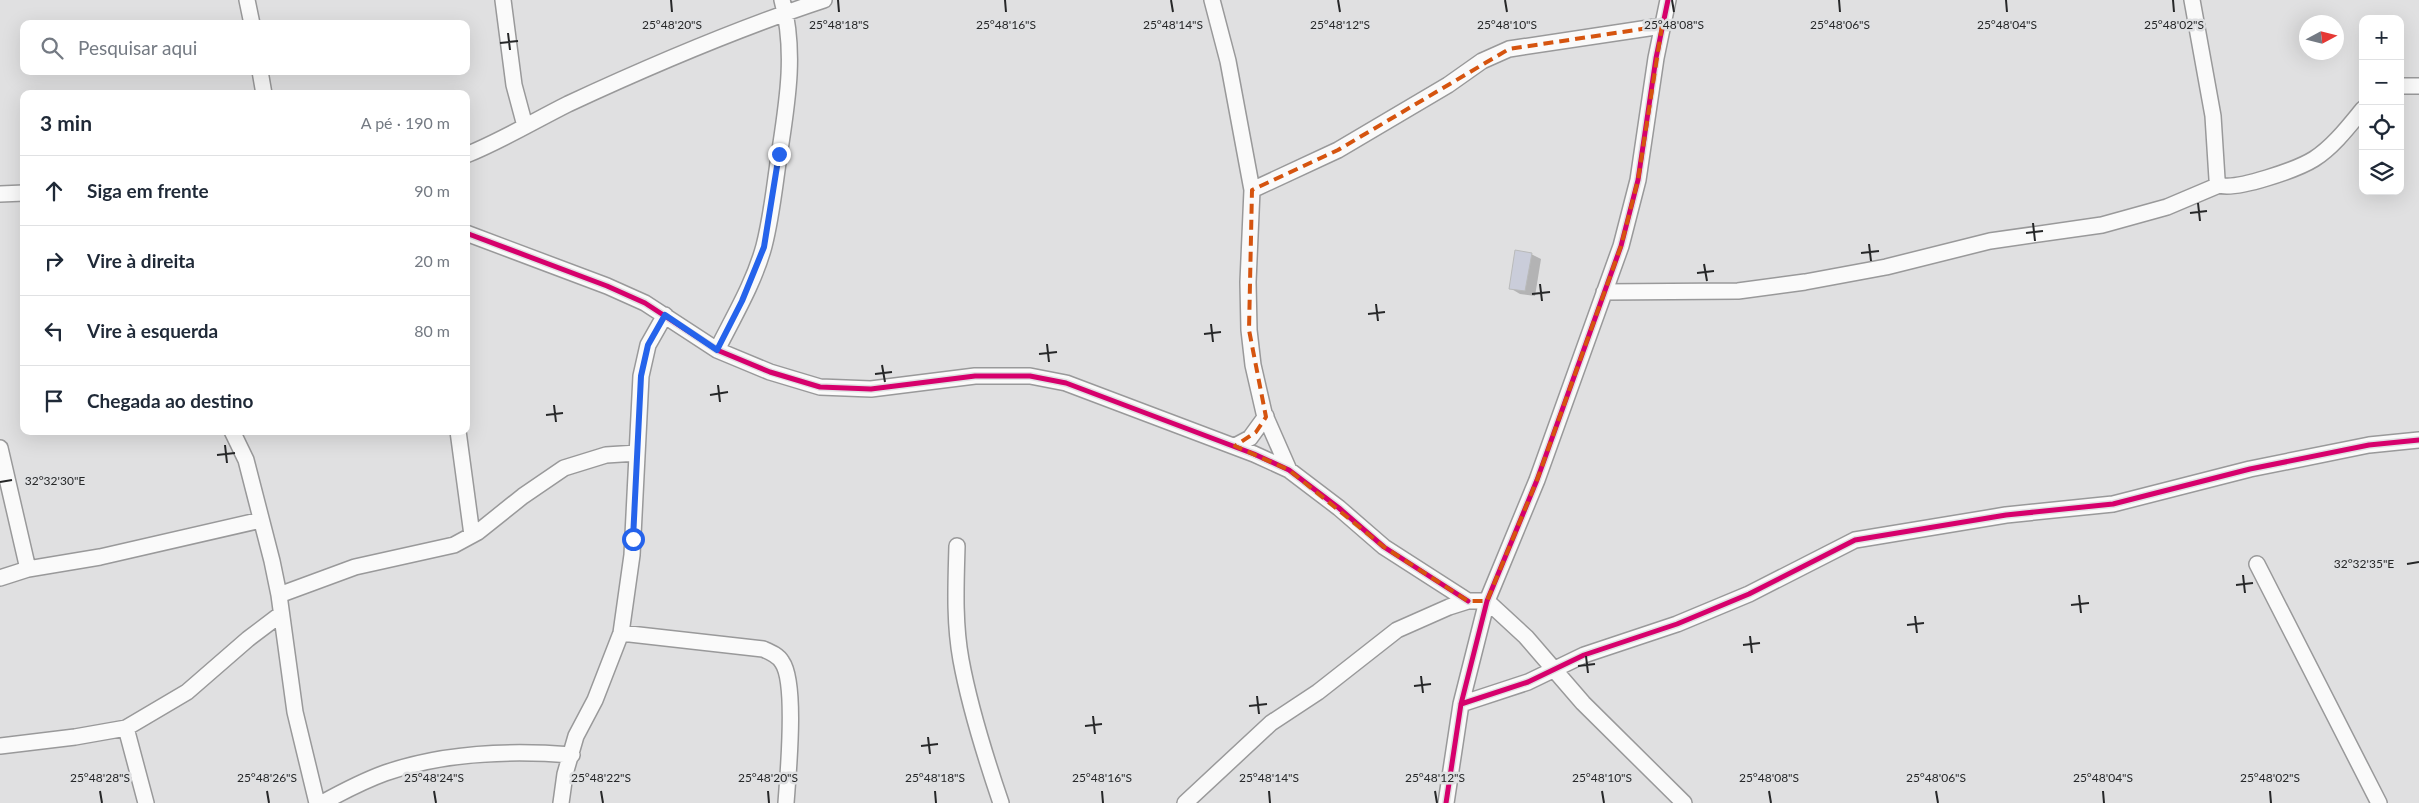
<!DOCTYPE html>
<html lang="pt">
<head>
<meta charset="utf-8">
<style>
	:root { --surface:#fff; --page:#f2f2f3; --text:#1f2937; --muted:#747a83; --line:#e0e1e3 }
	body { margin:0; font-family:Lato,sans-serif; background:var(--page); color:var(--text) }
	.controls { position:absolute; right:15px; top:15px; display:grid; overflow:hidden; border-radius:10px; box-shadow:0 5px 20px #0002 }
	.controls button { width:45px; height:45px; display:grid; place-items:center; padding:0; border:0; border-bottom:1px solid var(--line); background:var(--surface); color:var(--text); font:25px sans-serif }
	.compass { position:absolute; left:2299px; top:15px; width:45px; height:45px; border-radius:50%; background:var(--surface); box-shadow:0 5px 20px #0002; rotate:83deg }
	.stop { position:absolute; width:15px; height:15px; margin:-11px; border:4px solid #2563eb; border-radius:50%; background:#fff }
	.stop.end { background:#2563eb; border-color:#fff; box-shadow:0 1px 5px #0008 }
	.list { margin:0; padding:0; list-style:none }
	h2 { display:flex; justify-content:space-between; align-items:center; height:65px; margin:0; padding:0 20px; font-size:21px }
	h2 small { font-size:16px; font-weight:400; color:var(--muted) }
	.list li { display:grid; grid-template-columns:32px 1fr auto; gap:15px; align-items:center; box-sizing:border-box; height:70px; padding:0 20px; border-top:1px solid var(--line) }
	.list b { display:block; font-size:19px; white-space:nowrap }
	.list em { font-size:16px; font-style:normal; color:var(--muted) }
	.icon { flex:none; width:28px; height:28px; fill:none; stroke:currentColor; stroke-width:2; stroke-linecap:round; stroke-linejoin:round }
	.map { position:relative; flex:none; width:2419px; height:803px; overflow:hidden }
	.search { position:absolute; background:var(--surface); box-shadow:0 5px 20px #0002; left:20px; top:20px; width:450px; height:55px; display:flex; align-items:center; gap:12px; box-sizing:border-box; padding:0 18px; border-radius:10px; color:var(--muted); font-size:19px }
	.panel { position:absolute; background:var(--surface); box-shadow:0 5px 20px #0002; left:20px; top:90px; width:450px; height:345px; border-radius:10px }
	.map>svg:first-child { display:block }
</style>
</head>
<body>
<div class="map">
<svg width="2419" height="803" viewBox="0 0 2419 803">
	<rect width="100%" height="100%" fill="#e0e0e1"/>
	<!-- shadow -->
	<path fill="#0003" d="M1531,254L1541,259L1535,296L1520,294L1510,288Z"/>
	<!-- building -->
	<path fill="#cacdda" stroke="#b9baba" d="M1515,250L1532,253L1525,291L1509,289Z"/>
	<g fill="none" stroke-linecap="round" stroke-linejoin="round">
		<!-- street casing -->
		<g stroke="#99999a" stroke-width="18">
			<path id="street" d="M247,0L252,24
				M503,0L514,85L525,126
				M1212,0L1228,61L1252,190L1248,282L1249,330L1253,365L1264,413L1289,470
				M2192,0L2213,116L2217,179L2219,185
				M260,71L264,94
				M2400,86H2419
				M466,155C501,141 534,121 568,104C652,65 736,29 824,0
				M1252,190L1338,150L1448,85L1482,61L1509,49L1662,26
				M0,194L24,193
				M466,233L607,286L645,303L717,350L770,372L820,387L871,389L975,376H1030L1066,383L1254,454L1289,470L1339,508L1384,547L1468,601
				M1604,292L1738,291L1805,282L1886,267L1990,241L2102,225L2167,207L2219,185C2236,191 2298,169 2314,159C2333,147 2349,126 2363,109
				M717,350C734,316 754,283 764,246C771,219 774,191 778,163C786,109 797,54 782,0
				M232,431L246,460L272,561L279,595L295,712L317,803
				M458,431L472,535
				M1235,446L1250,438L1266,416
				M0,448L28,569
				M957,546C956,583 954,622 961,660C970,709 985,756 1001,803
				M2257,564L2379,803
				M0,578L28,569L100,557L261,520
				M279,595L355,567L454,545L478,532L523,496L564,468L606,455L637,453
				M621,633L763,649C770,652 778,655 782,662C797,683 788,774 786,803
				M1461,704L1528,682L1584,655L1677,624L1749,594L1855,540L2006,515L2113,504L2250,469L2369,445L2419,440
				M126,728L146,803
				M0,746L75,737L126,728L187,692L248,639L281,614
				M322,803C342,792 363,781 385,773C445,752 509,750 572,755
				M561,803L565,774L576,736L595,700L621,633L632,555L641,376L648,345L665,315
				M1185,803L1271,723L1318,692L1397,630L1449,607L1468,601H1487L1526,637L1583,703L1684,803
				M1446,803L1461,704L1487,601L1537,480L1621,246L1638,180L1656,58L1668,0"/>
		</g>
		<!-- street -->
		<use href="#street" stroke="#fafafa" stroke-width="15"/>
		<!-- cycleway casing -->
		<g stroke="#dfe0e2" stroke-width="8">
			<path id="cycleway" d="M466,233L607,286L645,303L717,350L770,372L820,387L871,389L975,376H1030L1066,383L1254,454L1289,470L1339,508L1384,547L1468,601
				M1461,704L1528,682L1584,655L1677,624L1749,594L1855,540L2006,515L2113,504L2250,469L2369,445L2419,440
				M1446,803L1461,704L1487,601L1537,480L1621,246L1638,180L1656,58L1668,0"/>
		</g>
		<!-- cycleway -->
		<use href="#cycleway" stroke="#d6006c" stroke-width="5"/>
	</g>
	<g fill="none" stroke-linecap="round" stroke-linejoin="round">
		<!-- route -->
		<path stroke="#2563eb" stroke-width="6" d="M633,539L641,376L648,345L665,315L717,350L742,301L764,247L779,154"/>
	</g>
	<!-- marked area -->
	<path fill="none" stroke="#d5540f" stroke-width="4" stroke-dasharray="10 6" stroke-linejoin="round" d="M1662,26L1638,180L1621,246L1537,480L1487,601H1468L1384,547L1289,470L1235,446L1256,432L1266,417L1249,330L1252,190L1338,150L1509,49Z"/>
	<!-- ticks -->
	<path fill="none" stroke="#262728" stroke-width="2" d="M671,0L672,12M838,0L839,12M1005,0L1006,12M1171,0L1173,12M1338,0L1340,12M1505,0L1507,12M1672,0L1674,12M1839,0L1840,12M2006,0L2007,12M2173,0L2174,12M508,33L510,50M500,43L518,41M2198,203L2200,221M2190,213L2207,211M2033,223L2035,241M2026,233L2043,231M1869,244L1871,261M1861,253L1879,251M1704,264L1707,281M1697,273L1714,271M1540,284L1542,301M1532,294L1550,292M1376,304L1378,321M1368,314L1385,312M1211,324L1213,342M1204,334L1221,332M1047,344L1049,362M1039,354L1057,352M882,365L885,382M875,374L892,372M718,385L720,402M710,395L728,392M554,405L556,422M546,415L563,413M225,445L227,463M217,455L235,453M0,482L12,480M2407,564L2419,562M2243,575L2245,593M2236,585L2253,583M2079,595L2081,613M2071,605L2089,603M1915,616L1917,633M1907,625L1924,623M1750,636L1752,653M1743,645L1760,643M1586,656L1588,673M1578,666L1595,664M1421,676L1423,693M1414,686L1431,684M1257,696L1259,714M1249,706L1267,704M1093,716L1095,734M1085,726L1102,724M928,737L930,754M921,746L938,744M100,791L102,803M267,791L269,803M434,791L436,803M601,791L603,803M768,791L769,803M935,791L936,803M1102,791L1103,803M1269,791L1270,803M1435,791L1437,803M1602,791L1604,803M1769,791L1771,803M1936,791L1938,803M2103,791L2104,803M2270,791L2271,803"/>
	<g font-size="12" text-anchor="middle" fill="#262728" stroke="#dfe0e2" stroke-width="5" stroke-linejoin="round" paint-order="stroke">
		<text x="672" y="29">25°48'20"S</text>
		<text x="839" y="29">25°48'18"S</text>
		<text x="1006" y="29">25°48'16"S</text>
		<text x="1173" y="29">25°48'14"S</text>
		<text x="1340" y="29">25°48'12"S</text>
		<text x="1507" y="29">25°48'10"S</text>
		<text x="1674" y="29">25°48'08"S</text>
		<text x="1840" y="29">25°48'06"S</text>
		<text x="2007" y="29">25°48'04"S</text>
		<text x="2174" y="29">25°48'02"S</text>
		<text x="55" y="485">32°32'30"E</text>
		<text x="2364" y="568">32°32'35"E</text>
		<text x="100" y="782">25°48'28"S</text>
		<text x="267" y="782">25°48'26"S</text>
		<text x="434" y="782">25°48'24"S</text>
		<text x="601" y="782">25°48'22"S</text>
		<text x="768" y="782">25°48'20"S</text>
		<text x="935" y="782">25°48'18"S</text>
		<text x="1102" y="782">25°48'16"S</text>
		<text x="1269" y="782">25°48'14"S</text>
		<text x="1435" y="782">25°48'12"S</text>
		<text x="1602" y="782">25°48'10"S</text>
		<text x="1769" y="782">25°48'08"S</text>
		<text x="1936" y="782">25°48'06"S</text>
		<text x="2103" y="782">25°48'04"S</text>
		<text x="2270" y="782">25°48'02"S</text>
	</g>
</svg>
<div class="controls">
<button>+</button>
<button>−</button>
<button><svg class="icon" aria-label="locate" viewBox="0 0 24 24"><circle cx="12" cy="12" r="6"/><path d="M12 2v4M12 18v4M2 12h4M18 12h4"/></svg></button>
<button><svg class="icon" aria-label="layers" viewBox="0 0 24 24"><path d="M12 4l9 5-9 5-9-5zM3 14l9 5 9-5"/></svg></button>
</div>
<svg class="compass" viewBox="-18 -18 36 36"><path d="M0-13l5 13h-10z" fill="#e53935"/><path d="M0 13l5-13h-10z" fill="#747a83"/></svg>
<div class="stop" style="left:633px;top:539px"></div>
<div class="stop end" style="left:779px;top:154px"></div>
<div class="search"><svg class="icon" aria-label="search" viewBox="0 0 24 24"><circle cx="10" cy="10" r="6"/><path d="M15 15l6 6"/></svg>Pesquisar aqui</div>
<section class="panel">
<h2>3 min<small>A pé · 190 m</small></h2>
<ul class="list">
<li><svg class="icon" aria-label="ahead" viewBox="0 0 24 24"><path d="M12 20V5M6 11l6-6 6 6"/></svg><div><b>Siga em frente</b></div><em>90 m</em></li>
<li><svg class="icon" aria-label="right" viewBox="0 0 24 24"><path d="M7 20v-9h11M14 6l5 5-5 5"/></svg><div><b>Vire à direita</b></div><em>20 m</em></li>
<li><svg class="icon" aria-label="left" viewBox="0 0 24 24"><path d="M17 20v-9H6M10 6l-5 5 5 5"/></svg><div><b>Vire à esquerda</b></div><em>80 m</em></li>
<li><svg class="icon" aria-label="arrive" viewBox="0 0 24 24"><path d="M6 21V4h12l-3 4 3 4H6"/></svg><div><b>Chegada ao destino</b></div></li>
</ul>
</section>
</div>
</body>
</html>
